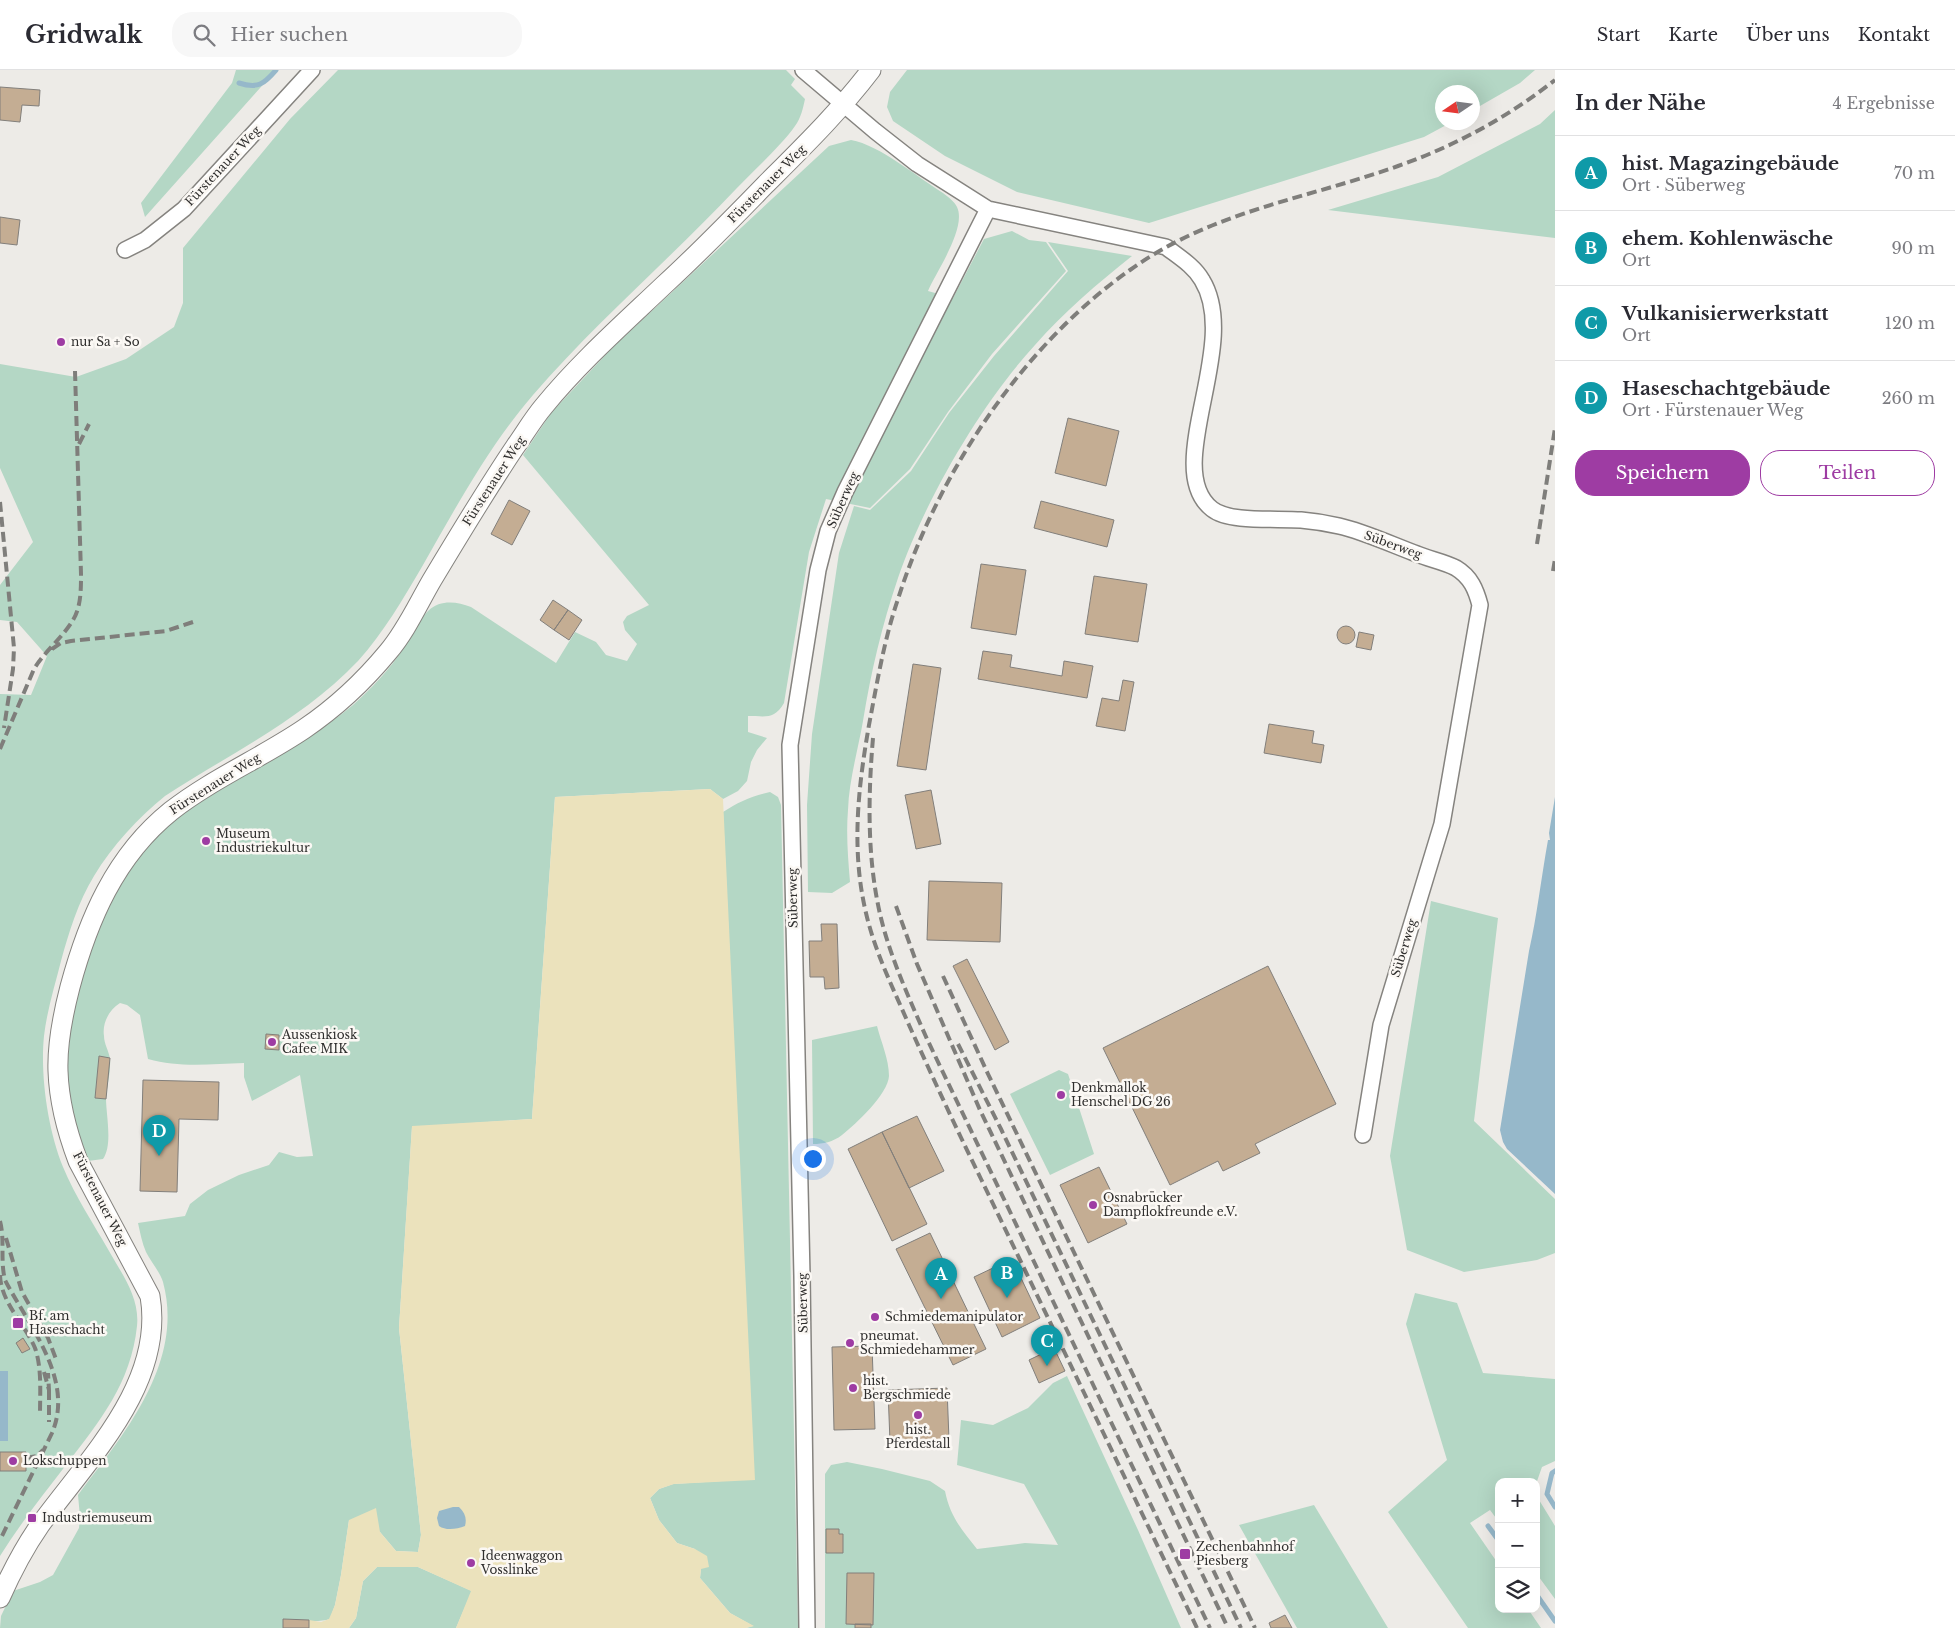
<!DOCTYPE html>
<html lang="de">
<head>
<meta charset="utf-8">
<style>
	:root { --surface:#fff; --page:#f7f7f7; --text:#2b2b33; --muted:#7c7c81; --line:#e1e1e2; --accent:#9e3ca3 }
	body { margin:0; font-family:"Libre Baskerville",serif; background:var(--page); color:var(--text) }
	.controls { position:absolute; right:15px; bottom:15px; display:grid; overflow:hidden; border-radius:10px; box-shadow:0 5px 20px #0002 }
	.controls button { width:45px; height:45px; display:grid; place-items:center; padding:0; border:0; border-bottom:1px solid var(--line); background:var(--surface); color:var(--text); font:25px sans-serif }
	.compass { position:absolute; left:1435px; top:15px; width:45px; height:45px; border-radius:50%; background:var(--surface); box-shadow:0 5px 20px #0002; rotate:257deg }
	.you { position:absolute; left:812px; top:1088px; width:18px; height:18px; margin:-12px; border:4px solid #fff; border-radius:50%; background:#1a73e8; box-shadow:0 0 0 8px #1a73e833 }
	.badge { display:grid; place-items:center; width:32px; height:32px; border-radius:50%; background:var(--accent); color:#fff; font-size:16px; font-weight:700 }
	.pin { position:absolute; translate:-50% -41px; filter:drop-shadow(0 1px 2px #0008) }
	.pin::after { content:''; position:absolute; top:26px; width:18px; height:15px; background:inherit; clip-path:polygon(0 0,100% 0,50% 100%) }
	.list { margin:0; padding:0; list-style:none }
	h2 { display:flex; justify-content:space-between; align-items:center; height:65px; margin:0; padding:0 20px; font-size:21px }
	h2 small { font-size:16px; font-weight:400; color:var(--muted) }
	.list li { display:grid; grid-template-columns:32px 1fr auto; gap:15px; align-items:center; box-sizing:border-box; height:75px; padding:0 20px; border-top:1px solid var(--line) }
	.list b { display:block; font-size:19px; white-space:nowrap }
	.list p { margin:0; font-size:16px; white-space:nowrap; color:var(--muted) }
	.list em { font-size:16px; font-style:normal; color:var(--muted) }
	.actions { display:flex; gap:10px; padding:15px 20px }
	.actions a { flex:1; padding:11px 0; border:1px solid var(--accent); border-radius:20px; text-align:center; font-size:18px; color:var(--accent) }
	.actions .main { background:var(--accent); color:#fff }
	.icon { flex:none; width:28px; height:28px; fill:none; stroke:currentColor; stroke-width:2; stroke-linecap:round; stroke-linejoin:round }
	.map { position:relative; flex:none; width:1555px; height:1558px; overflow:hidden }
	header { display:flex; align-items:center; gap:30px; box-sizing:border-box; height:70px; padding:0 25px; background:var(--surface); border-bottom:1px solid var(--line) }
	header strong { font-size:24px }
	nav { display:flex; gap:28px; margin-inline-start:auto; font-size:18px }
	.search { width:350px; height:45px; background:var(--page); display:flex; align-items:center; gap:12px; box-sizing:border-box; padding:0 18px; border-radius:20px; color:var(--muted); font-size:19px }
	main { display:flex }
	aside { flex:1; background:var(--surface) }
	.map>svg:first-child { display:block }
</style>
</head>
<body>
<header>
<strong>Gridwalk</strong>
<div class="search"><svg class="icon" aria-label="search" viewBox="0 0 24 24"><circle cx="10" cy="10" r="6"/><path d="M15 15l6 6"/></svg>Hier suchen</div>
<nav><a>Start</a><a>Karte</a><a>Über uns</a><a>Kontakt</a></nav>
</header>
<main>
<div class="map">
<svg width="1555" height="1558" viewBox="0 0 1555 1558">
	<rect width="100%" height="100%" fill="#edebe7"/>
	<!-- green -->
	<path fill="#b4d7c5" d="M236,0H276L145,147L141,133L232,13Z
		M338,0H786L795,9L791,15L805,29C803,38 801,48 795,56C781,76 754,100 736,119C670,189 596,252 533,325C489,376 456,437 423,495C403,529 384,562 358,591C303,649 231,683 165,726C138,748 112,776 94,806C78,832 69,862 61,891C55,915 47,940 44,966C40,1006 48,1060 63,1097C75,1126 93,1153 109,1181C122,1204 140,1228 137,1256C131,1313 100,1351 66,1395C43,1425 20,1454 0,1486V1371H8V1301H0V624L31,625L47,586L17,552L0,550V515L33,472L0,398V294L76,307L126,289L174,257L183,233V178L290,49Z
		M907,0H1535L1520,13L1473,40L1472,22H1442V52L1450,53L1424,67L1149,153L1017,122L945,86L893,51L887,37L890,22Z
		M1555,40V168L1328,140L1438,107L1540,54Z
		M851,70C880,75 917,107 943,123C948,127 954,131 957,137C967,158 936,202 928,221L953,228L984,169L1012,161L1029,170L1046,172L1066,201L992,284L948,342L910,399L870,438L826,429L809,482L784,633C774,650 766,646 748,646V662L767,668L757,680L751,692L747,711L738,721L723,729L710,719L555,727L532,1049L412,1057L399,1258L421,1465L418,1482L396,1481L380,1462L349,1450L341,1505L335,1535L330,1549C318,1553 297,1550 283,1549V1558H0L1,1546L13,1521L40,1512L53,1505L79,1458L80,1447L78,1425C123,1365 185,1293 163,1212C160,1202 151,1192 146,1182C142,1173 140,1162 138,1153L185,1146L190,1134L208,1120L239,1105L269,1095L279,1082L297,1087L313,1086L300,1005L252,1031L244,1007V993C211,994 179,998 148,989L140,945L127,935L120,933C109,940 102,953 104,966C104,974 109,981 110,989C111,1002 107,1015 106,1028C106,1045 113,1075 103,1089L88,1091C77,1061 67,1031 67,999C66,970 72,942 80,913C97,850 126,785 181,745C236,704 300,679 353,635C371,619 390,599 403,579C409,570 422,546 428,541C441,529 457,532 471,537L556,593L575,562L596,572L606,585L627,591L637,574L625,560L623,552L627,546L649,535L523,385L551,343L612,278L829,76Z
		M1048,172L1132,186C1098,213 1064,242 1035,275C980,335 925,430 898,508C882,555 871,602 863,651C858,680 849,710 848,740C846,764 848,788 850,812L832,823L808,822L807,735L812,664L839,483L854,436L870,440L911,401L949,343L994,286L1068,201Z
		M770,722L778,727L781,735L798,1558H746L753,1556L730,1543L700,1508L701,1499L695,1479L677,1473L659,1450L650,1428L659,1419L673,1414L754,1409L723,742C738,732 752,726 770,722Z
		M1431,831L1498,848L1474,1051L1555,1129V1183L1537,1190L1464,1202L1407,1180L1390,1086Z
		M877,956C881,972 889,989 889,1006C888,1024 856,1054 842,1065C833,1072 823,1074 813,1074L812,970Z
		M1059,1000L1068,1004L1094,1084L1050,1105L1010,1024Z
		M1415,1223L1457,1233L1483,1303L1555,1309V1391L1542,1397L1536,1414V1412H1499V1452L1490,1440L1470,1453L1499,1495V1539H1528L1541,1558H1468L1388,1442L1447,1390L1406,1254Z
		M1067,1306L1138,1460L1181,1558H825V1404L831,1395L847,1392L882,1399L930,1411L945,1421C950,1446 961,1459 977,1479L1025,1473L1058,1475L1024,1414L957,1395L961,1350L993,1355L1028,1338L1053,1313Z
		M1536,1425L1555,1456V1529L1536,1503Z
		M1314,1435L1388,1558H1297L1239,1455Z
		M404,1496L418,1497L472,1521L456,1558H349L356,1548L363,1511L377,1497Z"/>
	<!-- sand -->
	<path fill="#ebe2bc" d="M710,719L723,729L755,1410L674,1414L659,1419L650,1428L659,1450L677,1473L695,1479L707,1486L709,1497L701,1499L700,1508L730,1543L754,1556L746,1558H456L471,1521L418,1497H377L363,1511L356,1548L349,1558H309V1550L321,1552L329,1549L335,1535L341,1505L349,1450L376,1438L380,1462L396,1481L418,1482L421,1465L399,1258L412,1056L532,1049L555,727Z"/>
	<!-- water -->
	<path fill="#96b8ca" d="M1555,727V1124L1507,1079L1503,1072L1500,1060L1529,881C1537,846 1541,809 1548,770H1550L1549,763Z
		M0,1301H8V1371H0Z
		M453,1437H459C465,1443 467,1448 465,1456C457,1459 446,1461 439,1456L437,1448L439,1441Z"/>
	<g fill="none" stroke-linecap="round" stroke-linejoin="round">
		<!-- stream -->
		<path stroke="#96b8ca" stroke-width="5" d="M239,13C258,19 264,14 276,0
			M1555,1401L1552,1403L1547,1424L1555,1437
			M1488,1456L1499,1471
			M1536,1524L1555,1551"/>
	</g>
	<!-- building -->
	<path fill="#c4ad93" stroke="#827f7b" d="M0,17L40,20L39,36L22,35L20,52L0,50Z
		M0,147L20,150L17,175L0,173Z
		M1068,348L1119,361L1106,416L1055,403Z
		M509,430L530,441L512,475L491,464Z
		M1041,431L1114,450L1107,477L1034,458Z
		M981,494L1026,500L1016,565L971,558Z
		M1094,506L1147,514L1138,572L1085,564Z
		M553,530L568,540L554,560L540,550Z
		M568,540L582,550L569,570L554,560Z
		M1337 565a9 9 0 1 1 18 0a9 9 0 1 1-18 0Z
		M1359,562L1374,565L1371,580L1356,577Z
		M983,581L1012,585L1010,597L1062,606L1064,591L1093,596L1087,628L978,609Z
		M913,594L941,598L926,700L897,696Z
		M1123,610L1134,612L1125,661L1096,656L1102,628L1119,631Z
		M1269,654L1314,661L1312,673L1324,675L1321,693L1264,683Z
		M931,720L941,774L916,779L905,725Z
		M929,811L1002,813L1000,872L927,870Z
		M821,854H837L839,918L825,919L824,907H810L809,871H822Z
		M967,889L1009,972L995,980L953,896Z
		M1268,896L1336,1034L1255,1074L1260,1083L1223,1101L1218,1091L1170,1115L1103,978Z
		M266,964L279,965V980L265,979Z
		M99,986L110,988L106,1029L95,1028Z
		M143,1010L219,1012L218,1050L179,1049L177,1122L140,1121Z
		M917,1046L944,1101L909,1118L882,1062Z
		M882,1062L927,1154L892,1171L848,1079Z
		M1099,1097L1127,1154L1088,1173L1060,1115Z
		M930,1163L986,1279L953,1295L896,1179Z
		M1012,1189L1040,1248L1002,1267L974,1207Z
		M23,1268L30,1279L22,1283L16,1273Z
		M872,1276L875,1359L834,1360L832,1277Z
		M1054,1278L1065,1301L1039,1313L1029,1290Z
		M947,1318L949,1370L890,1372L888,1320Z
		M0,1382H26V1401H0Z
		M826,1459H839V1464H843V1483H826Z
		M847,1503H874L873,1555L846,1554Z
		M1285,1545L1292,1558H1271L1269,1553Z
		M283,1549L309,1550V1558H283Z
		M855,1554H871V1558H855Z"/>
	<g fill="none" stroke-linecap="round" stroke-linejoin="round">
		<!-- minor casing -->
		<g stroke="#85837f" stroke-width="18">
			<path id="minor" d="M803,0L875,61L917,94L988,139L1166,177C1179,187 1194,196 1202,210C1242,275 1160,398 1212,439C1229,453 1278,448 1301,450C1313,451 1326,453 1339,456C1362,461 1393,475 1417,484C1429,489 1445,492 1456,498C1471,507 1476,520 1480,535L1442,754L1381,955L1363,1065
				M125,180L145,170L184,139L312,0
				M807,1558L802,1206L790,675L818,500L828,461L845,422L988,139"/>
		</g>
		<!-- tertiary casing -->
		<g stroke="#85837f" stroke-width="21">
			<path id="tertiary" d="M0,1528C11,1503 24,1478 40,1455C88,1389 165,1314 150,1226L78,1091C67,1062 59,1032 58,1001C57,973 63,944 70,917C88,850 115,786 171,741C212,709 261,688 304,659C335,638 364,611 388,582C406,561 418,534 432,510C459,465 486,420 515,377C525,363 533,349 544,336C580,292 623,254 664,215C699,183 732,149 765,115C802,78 839,42 871,0"/>
		</g>
		<!-- minor -->
		<use href="#minor" stroke="#fff" stroke-width="15"/>
		<!-- tertiary -->
		<use href="#tertiary" stroke="#fff" stroke-width="19"/>
		<!-- rail -->
		<path stroke="#7f7e7b" stroke-width="4" stroke-dasharray="10 5" stroke-linecap="butt" d="M79,374L89,354
			M0,432L14,578L13,599L4,658
			M1537,474L1555,358
			M1553,501L1555,489
			M52,579L61,573L71,571L166,561L196,551
			M873,668C868,726 867,787 880,844C890,887 909,928 927,969L1210,1558
			M0,679L34,599C45,581 63,567 73,550C81,537 81,520 81,504L75,301
			M896,836L917,894L980,1040L1228,1558
			M943,906L988,1004L1255,1558
			M958,974L1001,1059L1241,1558
			M0,1151C5,1170 0,1190 5,1210C28,1255 75,1309 52,1363L0,1470
			M6,1168L22,1222L48,1268L56,1289
			M0,1205C1,1233 25,1254 35,1278C42,1298 40,1323 40,1344
			M44,1302L49,1320L48,1303
			M49,1320V1352
			M26,1388L37,1386L43,1380
			M1197,1558C1125,1408 1053,1258 981,1109C956,1058 932,1006 909,955C893,918 875,882 866,843C851,780 858,718 869,655C877,613 884,570 898,529C938,403 1022,276 1130,200C1212,141 1306,129 1398,96C1455,76 1508,47 1555,10"/>
	</g>
	<!-- markers -->
	<g fill="#9e3ca3" stroke="#fbf8f4" stroke-width="2">
		<circle cx="61" cy="272" r="5"/>
		<circle cx="206" cy="771" r="5"/>
		<circle cx="272" cy="972" r="5"/>
		<circle cx="1061" cy="1025" r="5"/>
		<circle cx="1093" cy="1135" r="5"/>
		<circle cx="875" cy="1247" r="5"/>
		<rect x="12" y="1247" width="12" height="12" rx="2.5"/>
		<circle cx="850" cy="1273" r="5"/>
		<circle cx="853" cy="1318" r="5"/>
		<circle cx="918" cy="1345" r="5"/>
		<circle cx="13" cy="1391" r="5"/>
		<rect x="27" y="1443" width="10" height="10" rx="2.5"/>
		<rect x="1179" y="1478" width="12" height="12" rx="2.5"/>
		<circle cx="471" cy="1493" r="5"/>
	</g>
	<g text-anchor="middle" stroke-width="5" stroke-linejoin="round" paint-order="stroke">
		<!-- street labels -->
		<g font-size="12" fill="#302f2e" stroke="#fbf8f4">
			<text transform="translate(223 96) rotate(-47)" y="4">Fürstenauer Weg</text>
			<text transform="translate(767 114) rotate(-45)" y="4">Fürstenauer Weg</text>
			<text transform="translate(494 411) rotate(-57)" y="4">Fürstenauer Weg</text>
			<text transform="translate(843 430) rotate(-66)" y="4">Süberweg</text>
			<text transform="translate(1393 475) rotate(20)" y="4">Süberweg</text>
			<text transform="translate(215 714) rotate(-32)" y="4">Fürstenauer Weg</text>
			<text transform="translate(793 828) rotate(-91)" y="4">Süberweg</text>
			<text transform="translate(1404 878) rotate(-73)" y="4">Süberweg</text>
			<text transform="translate(100 1129) rotate(63)" y="4">Fürstenauer Weg</text>
			<text transform="translate(803 1233) rotate(-91)" y="4">Süberweg</text>
		</g>
		<!-- poi labels -->
		<g font-size="12" fill="#302f2e" stroke="#fbf8f4" text-anchor="start">
			<text x="71" y="276">nur Sa + So</text>
			<text x="216" y="768">Museum<tspan x="216" dy="14">Industriekultur</tspan></text>
			<text x="282" y="969">Aussenkiosk<tspan x="282" dy="14">Cafee MIK</tspan></text>
			<text x="1071" y="1022">Denkmallok<tspan x="1071" dy="14">Henschel DG 26</tspan></text>
			<text x="1103" y="1132">Osnabrücker<tspan x="1103" dy="14">Dampflokfreunde e.V.</tspan></text>
			<text x="29" y="1250">Bf. am<tspan x="29" dy="14">Haseschacht</tspan></text>
			<text x="885" y="1251">Schmiedemanipulator</text>
			<text x="860" y="1270">pneumat.<tspan x="860" dy="14">Schmiedehammer</tspan></text>
			<text x="863" y="1315">hist.<tspan x="863" dy="14">Bergschmiede</tspan></text>
			<text x="918" y="1364" text-anchor="middle">hist.<tspan x="918" dy="14">Pferdestall</tspan></text>
			<text x="23" y="1395">Lokschuppen</text>
			<text x="42" y="1452">Industriemuseum</text>
			<text x="1196" y="1481">Zechenbahnhof<tspan x="1196" dy="14">Piesberg</tspan></text>
			<text x="481" y="1490">Ideenwaggon<tspan x="481" dy="14">Vosslinke</tspan></text>
		</g>
	</g>
</svg>
<div class="controls">
<button>+</button>
<button>−</button>
<button><svg class="icon" aria-label="layers" viewBox="0 0 24 24"><path d="M12 4l9 5-9 5-9-5zM3 14l9 5 9-5"/></svg></button>
</div>
<svg class="compass" viewBox="-18 -18 36 36"><path d="M0-13l5 13h-10z" fill="#e53935"/><path d="M0 13l5-13h-10z" fill="#7c7c81"/></svg>
<div class="you"></div>
<div class="pin badge" style="left:941px;top:1229px;background:#0f9aa8">A</div>
<div class="pin badge" style="left:1007px;top:1228px;background:#0f9aa8">B</div>
<div class="pin badge" style="left:1047px;top:1296px;background:#0f9aa8">C</div>
<div class="pin badge" style="left:159px;top:1086px;background:#0f9aa8">D</div>
</div>
<aside>
<h2>In der Nähe<small>4 Ergebnisse</small></h2>
<ul class="list">
<li><span class="badge" style="background:#0f9aa8">A</span><div><b>hist. Magazingebäude</b><p>Ort · Süberweg</p></div><em>70 m</em></li>
<li><span class="badge" style="background:#0f9aa8">B</span><div><b>ehem. Kohlenwäsche</b><p>Ort</p></div><em>90 m</em></li>
<li><span class="badge" style="background:#0f9aa8">C</span><div><b>Vulkanisierwerkstatt</b><p>Ort</p></div><em>120 m</em></li>
<li><span class="badge" style="background:#0f9aa8">D</span><div><b>Haseschachtgebäude</b><p>Ort · Fürstenauer Weg</p></div><em>260 m</em></li>
</ul>
<div class="actions"><a class="main">Speichern</a><a>Teilen</a></div>
</aside>
</main>
</body>
</html>
